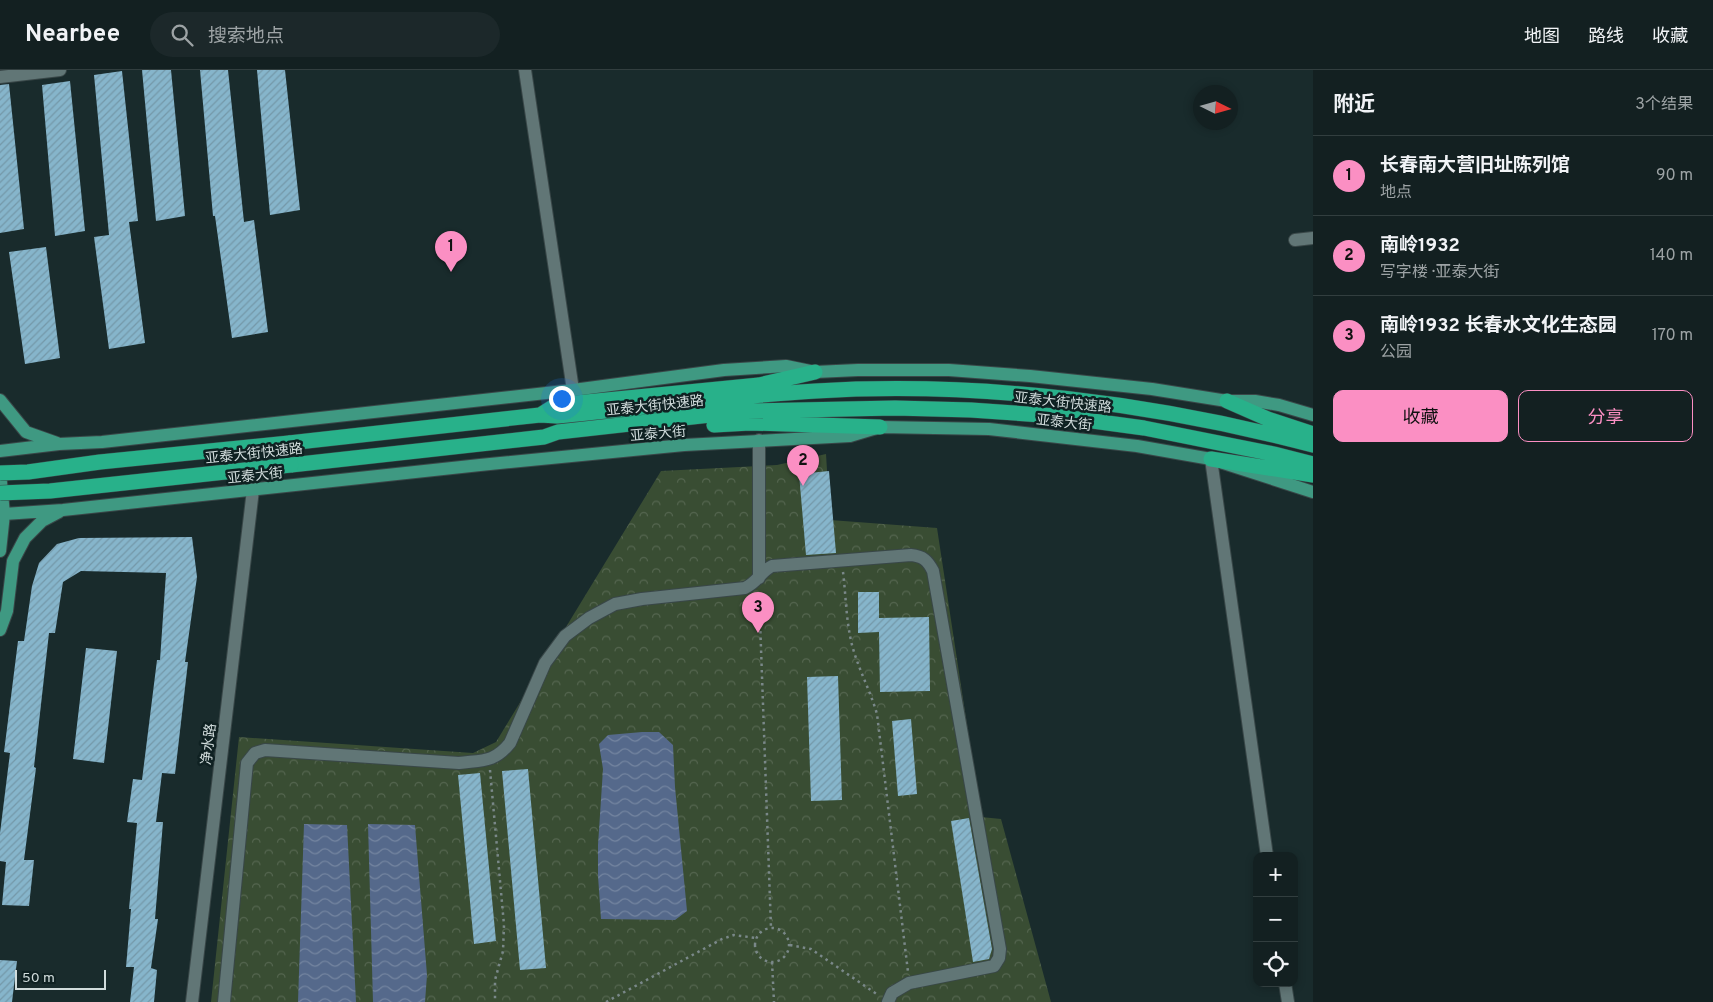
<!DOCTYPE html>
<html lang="zh">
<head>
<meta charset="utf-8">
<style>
	:root { --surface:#132021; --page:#1c282a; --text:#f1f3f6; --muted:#9da3a5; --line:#323e3f; --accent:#fb8fc3 }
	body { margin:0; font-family:Overpass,"Noto Sans SC",sans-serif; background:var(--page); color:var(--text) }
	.controls { position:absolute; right:15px; bottom:15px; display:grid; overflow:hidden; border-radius:10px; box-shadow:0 2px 8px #0003 }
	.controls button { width:45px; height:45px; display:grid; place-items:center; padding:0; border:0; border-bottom:1px solid var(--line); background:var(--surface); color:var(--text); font:25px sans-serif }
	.compass { position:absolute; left:1193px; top:15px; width:45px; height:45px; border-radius:50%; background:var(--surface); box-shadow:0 2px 8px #0003; rotate:95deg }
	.scale { position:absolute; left:15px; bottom:12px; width:91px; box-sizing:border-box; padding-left:5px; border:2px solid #d1dcdc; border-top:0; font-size:14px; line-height:18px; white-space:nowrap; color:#d1dcdc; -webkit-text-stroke:4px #0f2122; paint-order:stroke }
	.you { position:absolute; left:561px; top:328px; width:18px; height:18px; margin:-12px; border:4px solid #fff; border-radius:50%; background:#1a73e8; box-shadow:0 0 0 8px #1a73e833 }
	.badge { display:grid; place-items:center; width:32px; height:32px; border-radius:50%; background:var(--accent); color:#111; font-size:16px; font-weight:700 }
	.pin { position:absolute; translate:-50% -41px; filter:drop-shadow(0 1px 2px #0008) }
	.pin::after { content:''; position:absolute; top:26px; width:18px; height:15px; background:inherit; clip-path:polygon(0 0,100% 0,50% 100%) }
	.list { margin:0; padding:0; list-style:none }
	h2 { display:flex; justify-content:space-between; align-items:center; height:65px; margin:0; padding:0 20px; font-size:21px }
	h2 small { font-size:16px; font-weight:400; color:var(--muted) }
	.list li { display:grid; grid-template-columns:32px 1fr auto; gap:15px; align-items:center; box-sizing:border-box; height:80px; padding:0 20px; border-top:1px solid var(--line) }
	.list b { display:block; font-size:19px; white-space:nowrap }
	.list p { margin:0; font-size:16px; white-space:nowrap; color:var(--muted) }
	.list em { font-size:16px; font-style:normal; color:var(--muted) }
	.actions { display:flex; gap:10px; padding:15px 20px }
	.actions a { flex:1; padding:11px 0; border:1px solid var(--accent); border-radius:10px; text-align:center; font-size:18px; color:var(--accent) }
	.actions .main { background:var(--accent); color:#111 }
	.icon { flex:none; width:28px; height:28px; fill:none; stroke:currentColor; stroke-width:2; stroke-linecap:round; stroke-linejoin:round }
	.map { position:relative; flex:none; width:1313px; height:932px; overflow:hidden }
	header { display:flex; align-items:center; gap:30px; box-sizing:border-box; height:70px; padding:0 25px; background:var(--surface); border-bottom:1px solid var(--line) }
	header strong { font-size:24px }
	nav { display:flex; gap:28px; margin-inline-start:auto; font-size:18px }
	.search { width:350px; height:45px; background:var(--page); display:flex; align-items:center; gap:12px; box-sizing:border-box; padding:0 18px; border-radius:28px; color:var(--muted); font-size:19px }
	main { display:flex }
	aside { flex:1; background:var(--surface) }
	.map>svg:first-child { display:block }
</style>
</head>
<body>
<header>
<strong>Nearbee</strong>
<div class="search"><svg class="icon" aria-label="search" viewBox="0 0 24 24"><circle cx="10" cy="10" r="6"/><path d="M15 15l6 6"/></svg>搜索地点</div>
<nav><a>地图</a><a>路线</a><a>收藏</a></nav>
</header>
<main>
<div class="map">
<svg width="1313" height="932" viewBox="0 0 1313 932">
	<defs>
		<pattern id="park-crowns" width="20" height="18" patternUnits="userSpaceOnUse" patternTransform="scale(1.25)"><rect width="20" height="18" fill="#394d33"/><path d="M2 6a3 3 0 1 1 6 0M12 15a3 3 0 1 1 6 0" fill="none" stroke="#556650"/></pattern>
		<pattern id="water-waves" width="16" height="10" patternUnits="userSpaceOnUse" patternTransform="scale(1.25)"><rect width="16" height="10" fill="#55698b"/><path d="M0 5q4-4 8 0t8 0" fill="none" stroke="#7485a0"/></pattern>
		<pattern id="building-hatch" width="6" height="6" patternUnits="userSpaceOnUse" patternTransform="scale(1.25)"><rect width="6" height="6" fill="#86b5cb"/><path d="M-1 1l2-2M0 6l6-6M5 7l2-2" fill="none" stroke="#7498a9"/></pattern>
	</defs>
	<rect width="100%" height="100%" fill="#192b2c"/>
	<!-- park -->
	<path fill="url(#park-crowns)" d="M826,384L830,450L937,458L981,747L1001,749L1051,932H211L239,667L473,683L496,672L661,401L777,395Z"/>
	<!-- water -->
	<path fill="url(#water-waves)" d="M642,662H659L673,675L675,717L687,841L675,850L601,849L598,806V775L603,699L599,674L608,665Z
		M304,754L347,755L356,932H298Z
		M368,754L415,755L427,905L425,932H373Z"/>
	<!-- building -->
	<path fill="url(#building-hatch)" d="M142,0H171L185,146L156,151Z
		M200,0H228L244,152L254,150L268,262L232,268L215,146H213Z
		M257,0H285L300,140L270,145Z
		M122,1L138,151L129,152L145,273L109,279L94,167L109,165L94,5Z
		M70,11L85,161L55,166L42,15Z
		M9,14L24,159L0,163V15Z
		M46,177L60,288L25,294L9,182Z
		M829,401L836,483L806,485L799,404Z
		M192,467L197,507L185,592H188L175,704L162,703L156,752H163L155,849H158L151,898L157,900L154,932H130L134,897H126L131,839H129L137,753L127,752L133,709L142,710L157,590H160L166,503L81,501L63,512L55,563H49L34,697L36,698L24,790H34L29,836L2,835L6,792L0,791V763L10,683L4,682L18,571H24L32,516L39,493L57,474L79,468Z
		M858,522H879V548L929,547L930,621L880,622L879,562L858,563Z
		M86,578L117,581L104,693L73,689Z
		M838,606L842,730L811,731L807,607Z
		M911,649L917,724L898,726L892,651Z
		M528,699L546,898L520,900L502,701Z
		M480,703L496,871L474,874L458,705Z
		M969,748L992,879L989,889L973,892L951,751Z
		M0,890L17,891L12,932H0Z"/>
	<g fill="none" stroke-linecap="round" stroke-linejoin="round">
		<!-- minor casing -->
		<g stroke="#394748" stroke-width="14">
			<path id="minor" d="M525,0L573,320
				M0,7L60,0
				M1295,170L1313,168
				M759,370V508
				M1211,389L1267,786
				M1285,913L1288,932
				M192,932L253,420
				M224,932L247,693L255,683L265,680L459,693C482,690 494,693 510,673L545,593L565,566L589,548L615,534L642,529L745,518C758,512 760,502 772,496L911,485C923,486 928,491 933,501L1000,879L999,888L994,896L909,913L892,923L888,932"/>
		</g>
		<!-- major casing -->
		<g stroke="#394748" stroke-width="14">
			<path id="major" d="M0,330L26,362L57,373
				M0,381L59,374L102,372L573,320L724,300L786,296L815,302L858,300H949L1030,306L1152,319L1227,331H1255L1279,335L1313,345
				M0,402L4,444L0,481
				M0,442L4,444L63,440L480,395L684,375L850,366L880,357L989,359L1137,376L1211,389L1313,422
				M0,560L7,541L13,491L25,468L42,451L59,442"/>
		</g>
		<!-- highway casing -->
		<g stroke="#394748" stroke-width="16">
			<path id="highway" d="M1227,331L1268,349L1313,364
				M540,345L556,335L759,315L815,302
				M714,355L750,353L880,357
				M289,373L540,345L557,346C643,338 730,326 816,321C981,311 1154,333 1313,375
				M1211,389L1313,405
				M291,395L544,367L558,362L746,341L895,338L971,340L1056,346L1144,358L1274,384L1313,394"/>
		</g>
		<!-- path -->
		<path stroke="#7a8889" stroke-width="2.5" stroke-dasharray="2.5 4" stroke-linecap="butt" d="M843,502C846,526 846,551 852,575C858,598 870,620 877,644L908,902
			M759,522L771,858
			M490,700L504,855L503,881L495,910V932
			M755 875a17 17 0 1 1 34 0a17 17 0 1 1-34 0Z
			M790,875L811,879L878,925
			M772,892L774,932
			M606,932L722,869L734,865L756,868"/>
		<!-- minor -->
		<use href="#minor" stroke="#617676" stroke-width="12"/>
		<!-- major -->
		<use href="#major" stroke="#3f9982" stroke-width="12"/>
		<!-- highway -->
		<use href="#highway" stroke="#28b18a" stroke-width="15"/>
		<!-- highway-bridge casing -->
		<g stroke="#394748" stroke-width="16" stroke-linecap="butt">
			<path id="highway-bridge" d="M0,403L28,402L100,392L289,373
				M0,423L50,421L291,395"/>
		</g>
		<!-- highway-bridge -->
		<use href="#highway-bridge" stroke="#28b18a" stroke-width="15"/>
	</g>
	<g text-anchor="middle" stroke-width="5" stroke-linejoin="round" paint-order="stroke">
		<!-- street labels -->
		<g font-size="14" fill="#d1dcdc" stroke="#0f2122">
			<text transform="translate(1063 332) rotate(6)" y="5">亚泰大街快速路</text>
			<text transform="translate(655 335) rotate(-6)" y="5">亚泰大街快速路</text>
			<text transform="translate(1064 352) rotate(6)" y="5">亚泰大街</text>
			<text transform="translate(658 363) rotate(-5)" y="5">亚泰大街</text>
			<text transform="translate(254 383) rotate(-6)" y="5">亚泰大街快速路</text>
			<text transform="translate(255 405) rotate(-6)" y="5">亚泰大街</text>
			<text transform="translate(208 674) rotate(-83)" y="5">净水路</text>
		</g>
	</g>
</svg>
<div class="controls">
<button>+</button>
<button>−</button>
<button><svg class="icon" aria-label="locate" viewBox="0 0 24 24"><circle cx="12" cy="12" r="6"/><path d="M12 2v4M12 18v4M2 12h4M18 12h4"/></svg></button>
</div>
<svg class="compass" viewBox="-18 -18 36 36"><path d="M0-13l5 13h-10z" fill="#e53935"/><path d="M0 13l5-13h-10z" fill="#9da3a5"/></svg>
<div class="scale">50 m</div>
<div class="you"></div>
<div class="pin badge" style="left:451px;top:202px">1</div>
<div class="pin badge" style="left:803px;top:416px">2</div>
<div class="pin badge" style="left:758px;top:563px">3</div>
</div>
<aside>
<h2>附近<small>3个结果</small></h2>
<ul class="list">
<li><span class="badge">1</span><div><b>长春南大营旧址陈列馆</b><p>地点</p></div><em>90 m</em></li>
<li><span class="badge">2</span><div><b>南岭1932</b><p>写字楼 · 亚泰大街</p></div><em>140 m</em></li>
<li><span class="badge">3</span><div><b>南岭1932 长春水文化生态园</b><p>公园</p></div><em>170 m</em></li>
</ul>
<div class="actions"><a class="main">收藏</a><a>分享</a></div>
</aside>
</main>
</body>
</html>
